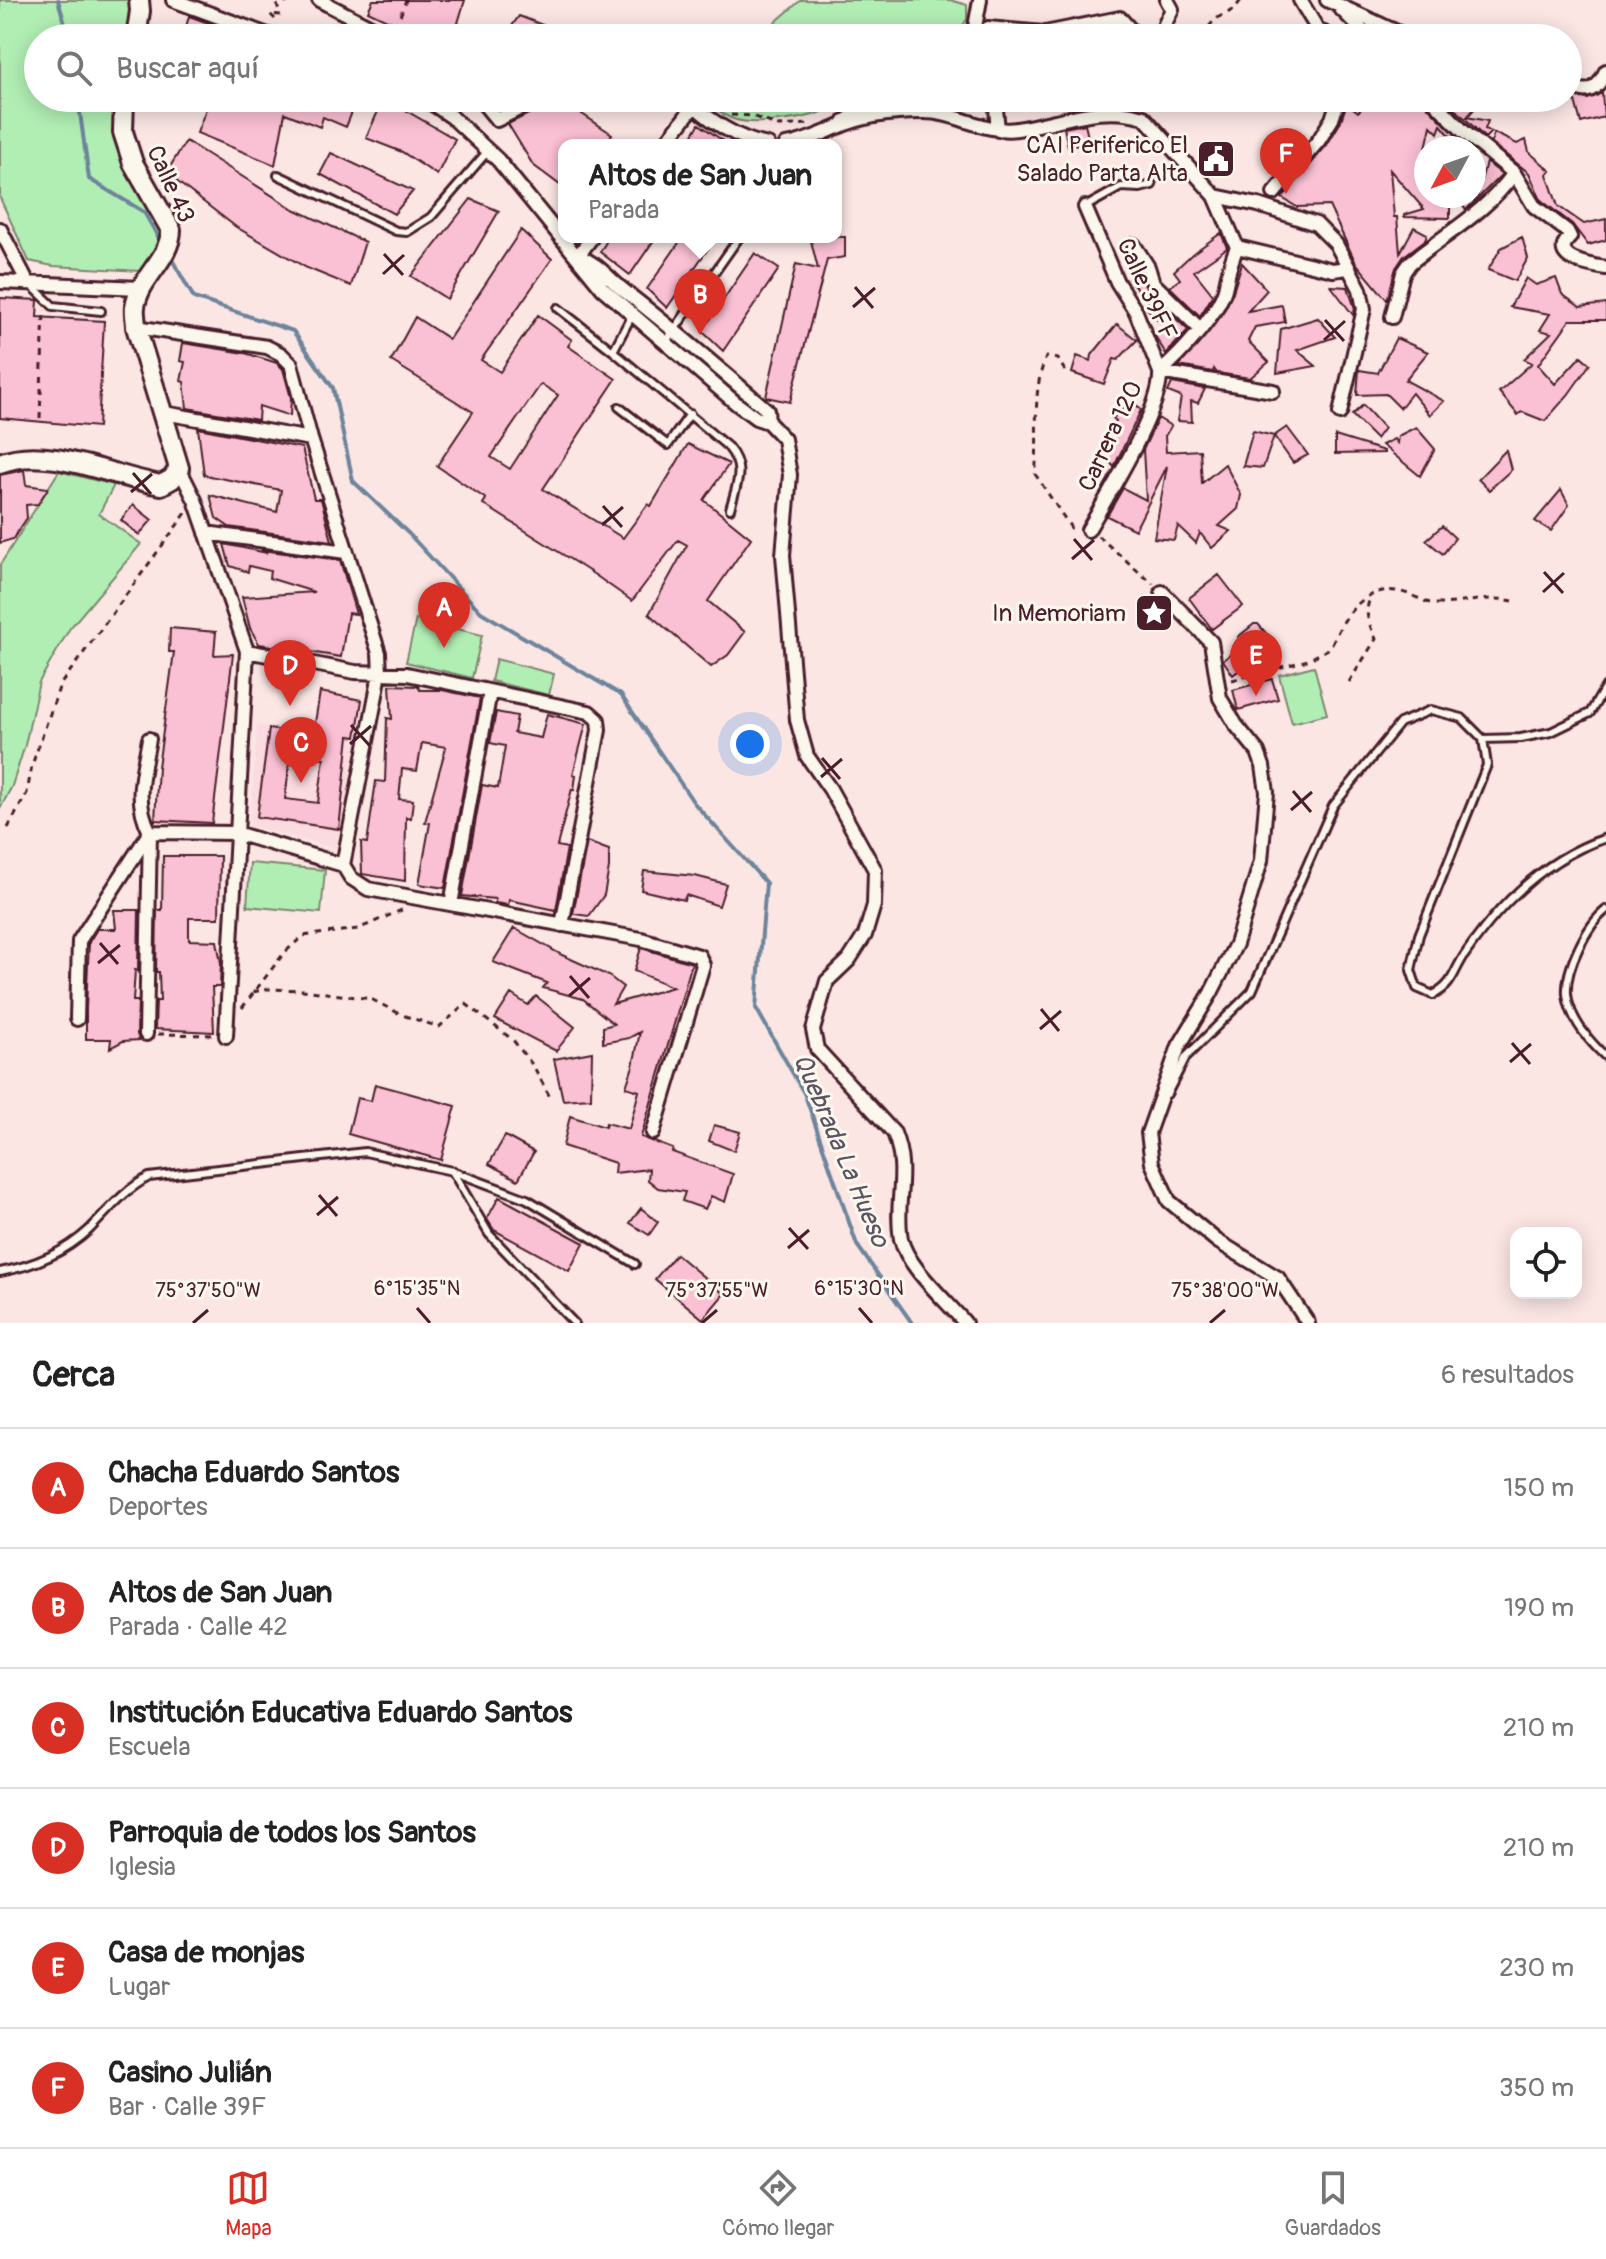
<!DOCTYPE html>
<html lang="es">
<head>
<meta charset="utf-8">
<style>
	:root { --surface:#fff; --page:#f6f6f6; --text:#222; --muted:#767676; --line:#e0e0e0; --accent:#d93025 }
	body { margin:0; font-family:Pangolin,sans-serif; background:var(--page); color:var(--text) }
	.controls { position:absolute; right:24px; bottom:24px; display:grid; overflow:hidden; border-radius:16px; box-shadow:0 4px 20px #0003 }
	.controls button { width:72px; height:72px; display:grid; place-items:center; padding:0; border:0; border-bottom:2px solid var(--line); background:var(--surface); color:var(--text); font:40px sans-serif }
	.compass { position:absolute; left:1414px; top:136px; width:72px; height:72px; border-radius:50%; background:var(--surface); box-shadow:0 4px 20px #0003; rotate:229deg }
	.you { position:absolute; left:750px; top:744px; width:28px; height:28px; margin:-20px; border:6px solid #fff; border-radius:50%; background:#1a73e8; box-shadow:0 0 0 12px #1a73e833 }
	.badge { display:grid; place-items:center; width:52px; height:52px; border-radius:50%; background:var(--accent); color:#fff; font-size:26px; font-weight:700 }
	.pin { position:absolute; translate:-50% -66px; filter:drop-shadow(0 2px 4px #0008) }
	.pin::after { content:''; position:absolute; top:42px; width:28px; height:24px; background:inherit; clip-path:polygon(0 0,100% 0,50% 100%) }
	.popup { position:absolute; left:558px; top:139px; width:284px; height:104px; box-sizing:border-box; display:grid; place-content:center; border-radius:16px; background:var(--surface); filter:drop-shadow(0 2px 6px #0005); font-size:26px; white-space:nowrap; color:var(--muted) }
	.popup b { font-size:30px; color:var(--text) }
	.popup::after { content:''; position:absolute; left:50%; top:100%; margin-left:-16px; border:16px solid transparent; border-top-color:var(--surface) }
	.list { margin:0; padding:0; list-style:none }
	h2 { display:flex; justify-content:space-between; align-items:center; height:104px; margin:0; padding:0 32px; font-size:34px }
	h2 small { font-size:26px; font-weight:400; color:var(--muted) }
	.list li { display:grid; grid-template-columns:52px 1fr auto; gap:24px; align-items:center; box-sizing:border-box; height:120px; padding:0 32px; border-top:2px solid var(--line) }
	.list b { display:block; font-size:30px; white-space:nowrap }
	.list p { margin:0; font-size:26px; white-space:nowrap; color:var(--muted) }
	.list em { font-size:26px; font-style:normal; color:var(--muted) }
	.icon { flex:none; width:44px; height:44px; fill:none; stroke:currentColor; stroke-width:2; stroke-linecap:round; stroke-linejoin:round }
	.map { position:relative; flex:none; width:1606px; height:1323px; overflow:hidden }
	.search { position:absolute; background:var(--surface); box-shadow:0 4px 20px #0003; left:24px; right:24px; top:24px; height:88px; display:flex; align-items:center; gap:20px; box-sizing:border-box; padding:0 28px; border-radius:44px; color:var(--muted); font-size:30px }
	.sheet { height:824px; background:var(--surface) }
	nav { display:flex; justify-content:space-around; align-items:center; box-sizing:border-box; height:112px; border-top:2px solid var(--line); background:var(--surface); font-size:22px; color:var(--muted) }
	nav a { display:grid; justify-items:center; gap:4px }
	nav .on { color:var(--accent) }
	.map>svg:first-child { display:block }
</style>
</head>
<body>
<div class="map">
<svg width="1606" height="1323" viewBox="0 0 1606 1323">
	<rect width="100%" height="100%" fill="#fbe6e4"/>
	<filter id="ink" filterUnits="userSpaceOnUse"><feTurbulence type="fractalNoise" baseFrequency=".0125" numOctaves="2"/><feDisplacementMap in="SourceGraphic" scale="16" xChannelSelector="R" yChannelSelector="G"/><feConvolveMatrix kernelMatrix="1 2 1 2 8 2 1 2 1" color-interpolation-filters="sRGB"/></filter>
	<g filter="url(#ink)">
		<!-- built -->
		<path fill="#fbdbdf" d="M257,725L359,740L336,848L250,826Z"/>
		<!-- green -->
		<path fill="#b1eeb4" stroke="#7e8670" stroke-width="2" d="M0,0H141L136,38H38V98H125L127,132L173,229L140,271L53,266L29,261L0,198Z
			M801,0H950L967,5V19L955,38H757Z
			M701,98H870C851,100 839,105 822,112C802,120 753,126 733,119C721,115 712,104 701,98Z
			M59,471L114,485L99,514L141,544L70,628L39,682L25,745L12,786L0,809V565Z
			M416,619L482,635L472,678L406,662Z
			M496,659L554,674L549,695L491,681Z
			M1314,666L1327,714L1292,723L1279,675Z
			M250,863L325,870L321,913L247,906Z"/>
		<g fill="none" stroke-linecap="round" stroke-linejoin="round">
			<!-- stream -->
			<path stroke="#6d849b" stroke-width="4" d="M58,0L69,38
				M78,98L89,179L144,212L161,242
				M170,256L194,298L293,331L333,388L353,481L409,534L481,612L621,695L694,803L766,883L756,1008L805,1095L857,1245L912,1323"/>
		</g>
		<!-- building -->
		<path fill="#fac0d3" stroke="#4a1f2b" stroke-width="2" fill-rule="evenodd" d="M373,0H465L458,23L483,38H406L398,31L400,26L368,11Z
			M189,16L250,38H183Z
			M519,16L545,26L565,38H531L512,26Z
			M1602,93L1604,117L1581,123L1574,97L1588,99Z
			M210,98H350L357,100L346,127L323,117L320,127L285,113L275,165L197,133Z
			M384,98L455,139L437,175L402,152L366,138Z
			M550,98H558L612,134L605,145H564V188L533,165L508,124L545,106Z
			M1381,98H1422L1425,104L1469,148H1461L1441,125L1438,133L1431,126L1426,148V196H1450V218L1404,217V215L1424,209L1390,170L1394,217H1397L1400,253L1414,227L1427,234L1425,240L1404,256L1396,268L1387,300L1356,263L1329,206L1297,207L1282,198L1327,145L1340,123L1347,103L1358,112L1371,99L1380,101Z
			M1444,98H1484L1467,117L1488,121L1485,129L1491,132L1485,138Z
			M699,124L729,145H687Z
			M1085,124L1089,142L1068,146L1064,128Z
			M1494,133L1517,144L1526,140L1529,152L1551,171L1547,174L1558,206L1584,224L1606,219V240L1588,245L1572,224L1541,200L1529,173L1491,143Z
			M186,141L292,208L365,242L351,286L307,268L236,227L166,173Z
			M331,153L413,191L394,214L320,174Z
			M1486,162L1502,174L1466,210L1454,196H1477Z
			M471,199L499,211L447,299L411,276Z
			M521,230L552,259L481,360L500,372L538,315L572,340L568,346L616,379L543,489L623,538L648,504L651,506L688,444L729,464L704,500L751,538L708,601L745,632L728,655L711,667L649,614L687,545L678,540L632,601L595,575L483,504L486,499L437,466L473,412L391,361L415,317L449,339ZM541,384L558,395L510,469L491,457Z
			M1221,233L1227,248L1194,271L1213,295L1200,316L1170,287L1180,279L1174,271L1192,254Z
			M609,237H656L630,275L600,252Z
			M683,237H716L667,308L647,289Z
			M810,237H845V257L827,260L790,402L766,397L796,264L818,269Z
			M1522,237L1528,258L1515,281L1488,270L1501,248Z
			M755,253L779,269L723,351L702,331Z
			M1242,263L1267,290L1248,311L1282,305L1285,322L1255,327L1248,341L1269,362L1250,378L1217,373L1214,369L1213,372L1179,366L1222,315L1233,292Z
			M1141,275L1145,286L1154,298L1188,330L1166,354L1155,336L1165,327L1144,305L1148,302L1129,279Z
			M1526,278L1536,285L1556,278L1562,294L1580,307L1606,304V320H1570L1538,365L1555,384L1581,356L1590,364L1568,395L1545,421L1522,412L1518,415L1499,392L1532,363L1524,359L1551,333L1540,330L1550,314L1510,307Z
			M1331,286L1348,287L1355,309L1353,315Z
			M0,298L38,300L37,317L104,321L98,427L0,418Z
			M1318,318L1335,337L1297,350L1316,366L1277,373L1281,329Z
			M1117,324L1137,340L1118,360L1114,359L1104,384L1072,373L1077,356L1091,361L1092,355Z
			M1396,338L1428,352L1405,380L1444,401L1430,415L1412,393L1400,408L1386,394L1357,395L1359,370L1378,373Z
			M183,343L245,353L277,363L283,369L291,398L290,416L259,406L258,420L187,408L184,382L181,381L185,362L180,361Z
			M1172,383L1205,389L1198,403L1191,401L1192,422L1177,421L1181,397L1168,392Z
			M1132,400L1141,410L1114,467L1101,452L1111,438L1107,435L1116,421L1113,418Z
			M1363,405L1384,428L1376,439L1352,415Z
			M1158,418L1171,426L1165,436L1166,452L1200,450L1202,483L1225,464L1241,495L1238,509L1219,526L1231,531L1212,548L1200,533L1196,543L1178,526L1174,540L1154,538L1167,466L1135,530L1107,516L1123,488L1146,500L1143,450Z
			M1287,427L1308,455L1293,463L1274,436Z
			M1416,427L1435,449L1420,476L1382,445L1394,439L1397,443L1398,436Z
			M198,428L302,448L314,499H321L332,541L229,527L216,518L210,495L277,512L281,490L204,475Z
			M1253,431L1274,436L1263,468L1243,466Z
			M1335,436L1384,451V453L1335,454Z
			M1506,450L1511,470L1489,490L1478,479Z
			M24,470L26,485L48,488L38,504L26,505L27,518L13,539L0,543V475Z
			M1561,490L1569,505L1551,531L1535,521Z
			M133,505L152,520L139,535L121,520Z
			M1442,526L1455,538L1443,554L1426,540Z
			M224,544L267,553L261,550L340,560L356,614L348,613L341,657L259,644L250,628L242,597L314,592L269,578L270,571L249,566L248,572L230,566Z
			M1219,575L1243,606L1212,629L1189,598Z
			M1254,624H1258L1280,649L1270,657L1264,650L1233,675L1223,660L1244,644L1238,637Z
			M170,628L216,632L214,655L233,654L212,823L155,820L158,767L174,652H169Z
			M1272,679L1278,699L1238,710L1233,690Z
			M390,685L418,686L420,690H442L480,698L445,888L419,884L430,823L425,822L446,747L422,743L417,771L402,769L399,799L413,800L411,818L406,817L405,881L362,874L361,842L367,843L376,781L385,782L387,718L392,719Z
			M320,692L362,700L356,737L349,736L339,829L257,817L269,729L313,735ZM291,753L324,758L318,803L285,799Z
			M496,712L517,716L514,733L541,738L547,714L586,724L573,774L576,775L574,790L572,789L557,846L567,848L556,910L509,900L508,905L495,903V899L462,896L482,785L498,788L505,746L490,743Z
			M587,842L609,850V868L604,895L589,916L573,914Z
			M163,856H220L219,918H189V940L217,941L221,963L220,987H212L214,1032L155,1029L156,1001H160L159,972H156L157,910H162Z
			M644,871L695,876L726,884L719,906L686,895L684,900L641,890Z
			M114,910H139L138,971L135,970L133,1001H138L137,1034L139,1040L123,1041L110,1048L111,1039H86V1008L89,942L97,929H116Z
			M514,928L562,955L609,976L623,987L613,1004L673,987L634,971L641,948L692,963L641,1137L673,1149L672,1152L733,1174L725,1202L711,1196L705,1209L682,1201L685,1192L658,1188L648,1180L649,1169L614,1173L615,1163L563,1146L570,1116L605,1127L606,1123L629,1129L639,1091L626,1087L633,1066L640,1032L629,1038L603,1043V1027L614,1024L583,999L543,988L547,983L493,962Z
			M511,994L528,1005L536,996L575,1027L556,1051L495,1019Z
			M592,1052L591,1098L563,1100L554,1059Z
			M375,1084L456,1106L441,1160L348,1134L357,1098L371,1101Z
			M714,1125L740,1132L734,1151L709,1141Z
			M505,1136L534,1152L518,1180L489,1164Z
			M499,1197L584,1243L569,1271L494,1230L487,1219Z
			M641,1208L658,1222L649,1235L630,1223Z
			M676,1254L724,1294L703,1319L655,1279Z"/>
		<g fill="none" stroke-linecap="round" stroke-linejoin="round">
			<!-- lane casing -->
			<g stroke="#4a1f2b" stroke-width="12">
				<path id="lane" d="M278,175L396,231L407,232L431,217L487,152
					M1085,207L1121,187L1140,188L1152,185
					M30,284L53,306L101,311
					M558,308L613,351L728,447C746,469 737,483 730,509
					M665,343L738,239
					M613,351L632,315
					M619,407L668,445L690,414
					M1483,739L1521,738L1551,732L1590,713L1606,686
					M1606,910C1587,925 1565,969 1567,994C1569,1018 1589,1041 1606,1057
					M1167,1094L1186,1057L1252,991L1333,806L1400,723L1431,710L1462,718L1483,739L1487,765L1419,935L1411,970L1417,988L1433,995C1454,985 1453,971 1466,953C1501,902 1546,858 1606,838
					M452,1171L489,1234L574,1323
					M0,1272C33,1266 64,1253 89,1230C109,1210 124,1190 149,1177L365,1152L452,1171L527,1199L635,1264"/>
			</g>
			<!-- street casing -->
			<g stroke="#4a1f2b" stroke-width="18">
				<path id="street" d="M173,0L276,38
					M319,0L392,38
					M1300,0L1318,30L1324,33L1327,38
					M1327,0L1410,38
					M1341,9L1370,38
					M973,38L980,0
					M989,38L988,28L1045,33L1120,18L1138,38
					M1162,38L1165,24L1172,9L1167,0
					M1568,84C1587,96 1597,91 1606,71
					M424,98L452,117L498,160L603,289L737,404L756,418L768,422
					M479,98L497,120L541,98
					M687,98C707,120 739,140 768,145
					M995,98L998,130
					M1431,98L1463,131L1514,173L1534,206L1567,231L1570,237C1547,259 1593,266 1606,268
					M845,121L865,108L933,98
					M664,145L694,106
					M786,145C805,142 821,134 838,127C863,116 895,112 922,112C955,111 984,134 1017,129C1058,123 1102,103 1144,117L1215,196L1258,205L1316,224L1336,244L1360,289L1364,309L1340,413
					M1274,193L1319,140L1332,119L1339,98
					M1085,207L1117,282L1136,312L1160,372L1273,391
					M0,229L28,283
					M1134,245L1148,267L1153,283L1200,329
					M1237,247L1333,270L1347,268
					M578,256C601,265 608,279 627,293C675,330 721,370 767,410L768,422
					M578,256L592,237
					M0,282L141,288
					M1392,317L1403,273L1410,263C1444,235 1488,211 1514,173
					M136,327L267,347L281,354L291,364L311,439L379,653L380,673L376,695L343,865
					M164,413L311,439
					M768,422L784,439L790,475L783,555L797,720L807,756L830,789L875,870L874,905L865,935L849,960L827,981L813,1030L817,1049L894,1133C910,1173 894,1201 901,1239C907,1267 946,1300 965,1323
					M179,468L195,500L247,651L226,1036
					M1088,530C1107,497 1163,407 1160,372C1180,355 1218,314 1225,289C1229,272 1229,265 1237,247L1215,196
					M206,533L346,552
					M1162,592L1211,642L1220,698L1236,725L1258,752L1263,766L1267,792L1261,861L1236,944L1211,993L1179,1046L1148,1133L1152,1163L1169,1201L1217,1241L1278,1278L1308,1323
					M247,651L355,672L407,674L589,712L598,720L599,730L562,925
					M150,832L236,833L343,865L351,878L368,889L641,939L699,956L703,965L653,1133
					M451,904L490,692
					M77,1019L79,941L150,832
					M146,1034L150,832C133,799 143,774 149,739"/>
			</g>
			<!-- secondary casing -->
			<g stroke="#4a1f2b" stroke-width="24">
				<path id="secondary" d="M136,38L140,11L139,0
					M0,463C47,444 113,477 161,485L172,479L179,468L136,327C136,320 134,313 135,307C139,277 170,260 171,230L133,163L123,132L124,98"/>
			</g>
			<!-- path -->
			<path stroke="#4a1f2b" stroke-width="3" stroke-dasharray="6 6" stroke-linecap="butt" d="M275,19L270,14L281,15L277,6L292,0
				M396,27L406,0
				M1209,27C1219,11 1230,18 1241,0
				M731,115L752,116L779,126L809,124
				M1065,371L1058,359L1046,357C1030,396 1040,433 1035,474L1071,528L1077,527
				M40,418L44,310
				M1098,536L1153,584
				M1232,680L1308,660L1330,648C1344,615 1367,579 1408,594C1420,598 1426,604 1438,604C1464,604 1488,595 1513,601
				M1349,682L1376,639C1368,622 1363,611 1372,594
				M8,828L27,793L32,765L60,685L186,513
				M253,992L267,989L303,990L371,999L402,1015L439,1027L466,1004L513,1040L534,1067L552,1101
				M242,1008L284,953L303,936L358,929L404,909
				M158,1034L214,1035"/>
			<!-- lane -->
			<use href="#lane" stroke="#fbf7ec" stroke-width="6"/>
			<!-- street -->
			<use href="#street" stroke="#fbf7ec" stroke-width="12"/>
			<!-- secondary -->
			<use href="#secondary" stroke="#fbf7ec" stroke-width="18"/>
		</g>
	</g>
	<!-- ticks -->
	<path fill="none" stroke="#4a1f2b" stroke-width="3" d="M384,254L403,275M383,274L404,255M855,287L873,308M853,307L875,288M1325,320L1344,341M1324,340L1345,321M133,473L151,494M131,492L152,474M603,506L622,527M602,525L623,507M1074,539L1092,560M1072,559L1094,540M1544,572L1563,593M1543,592L1564,573M351,725L370,746M350,744L371,726M822,758L840,779M821,777L842,759M1293,791L1311,812M1291,810L1312,792M100,943L118,964M98,963L120,945M570,976L589,998M569,996L590,978M1041,1009L1059,1031M1040,1029L1061,1011M1512,1043L1530,1064M1510,1062L1531,1044M319,1195L337,1216M317,1215L338,1197M789,1228L808,1249M788,1248L809,1230M417,1308L430,1323M859,1308L872,1323M193,1323L208,1310M702,1323L717,1310M1210,1323L1225,1310"/>
	<!-- icons -->
	<defs>
		<g id="civic-square" transform="scale(2)"><rect x="-9" y="-9" width="18" height="18" rx="4" fill="#4a1f2b" stroke="#fbf7ec"/><path d="M-.6-6.5H3V-4.5H.6V-3L4-1V1h2V6H-6V1h2V-1L-.6-3ZM-1.2 2.5V6h2.4V2.5Z" fill="#fff"/></g>
		<g id="sight-square" transform="scale(2)"><rect x="-9" y="-9" width="18" height="18" rx="4" fill="#4a1f2b" stroke="#fbf7ec"/><path d="M0-6L1.8-2.2L6-1.7L2.9 1.2L3.7 5.4L0 3.3L-3.7 5.4L-2.9 1.2L-6-1.7L-1.8-2.2Z" fill="#fff"/></g>
	</defs>
	<g fill-rule="evenodd">
		<use href="#civic-square" x="1216" y="159"/>
		<use href="#sight-square" x="1154" y="613"/>
	</g>
	<g text-anchor="middle" stroke-width="6" stroke-linejoin="round" paint-order="stroke">
		<!-- poi labels -->
		<g font-size="24" fill="#4a1f2b" stroke="#fbf7ec" text-anchor="end">
			<text x="1188" y="153">CAI Periferico El<tspan x="1188" dy="28">Salado Parta Alta</tspan></text>
			<text x="1126" y="621">In Memoriam</text>
		</g>
		<!-- street labels -->
		<g font-size="24" fill="#4a1f2b" stroke="#fbf7ec">
			<text transform="translate(171 184) rotate(65)" y="8">Calle 43</text>
			<text transform="translate(1147 289) rotate(65)" y="8">Calle 39FF</text>
			<text transform="translate(1110 436) rotate(-65)" y="8">Carrera 120</text>
		</g>
		<!-- water labels -->
		<g font-size="26" font-style="italic" fill="#5b5263" stroke="#fbf7ec">
			<text transform="translate(842 1150) rotate(67)" y="9">Quebrada La Hueso</text>
		</g>
	</g>
	<g font-size="20" text-anchor="middle" fill="#4a1f2b" stroke="#fbf7ec" stroke-width="6" stroke-linejoin="round" paint-order="stroke">
		<text x="417" y="1295">6°15'35"N</text>
		<text x="859" y="1295">6°15'30"N</text>
		<text x="208" y="1297">75°37'50"W</text>
		<text x="717" y="1297">75°37'55"W</text>
		<text x="1225" y="1297">75°38'00"W</text>
	</g>
</svg>
<div class="controls">
<button><svg class="icon" aria-label="locate" viewBox="0 0 24 24"><circle cx="12" cy="12" r="6"/><path d="M12 2v4M12 18v4M2 12h4M18 12h4"/></svg></button>
</div>
<svg class="compass" viewBox="-18 -18 36 36"><path d="M0-13l5 13h-10z" fill="#e53935"/><path d="M0 13l5-13h-10z" fill="#767676"/></svg>
<div class="you"></div>
<div class="pin badge" style="left:444px;top:648px">A</div>
<div class="pin badge" style="left:700px;top:335px">B</div>
<div class="popup"><b>Altos de San Juan</b>Parada</div>
<div class="pin badge" style="left:301px;top:783px">C</div>
<div class="pin badge" style="left:290px;top:706px">D</div>
<div class="pin badge" style="left:1256px;top:696px">E</div>
<div class="pin badge" style="left:1286px;top:194px">F</div>
<div class="search"><svg class="icon" aria-label="search" viewBox="0 0 24 24"><circle cx="10" cy="10" r="6"/><path d="M15 15l6 6"/></svg>Buscar aquí</div>
</div>
<section class="sheet">
<h2>Cerca<small>6 resultados</small></h2>
<ul class="list">
<li><span class="badge">A</span><div><b>Chacha Eduardo Santos</b><p>Deportes</p></div><em>150 m</em></li>
<li><span class="badge">B</span><div><b>Altos de San Juan</b><p>Parada · Calle 42</p></div><em>190 m</em></li>
<li><span class="badge">C</span><div><b>Institución Educativa Eduardo Santos</b><p>Escuela</p></div><em>210 m</em></li>
<li><span class="badge">D</span><div><b>Parroquia de todos los Santos</b><p>Iglesia</p></div><em>210 m</em></li>
<li><span class="badge">E</span><div><b>Casa de monjas</b><p>Lugar</p></div><em>230 m</em></li>
<li><span class="badge">F</span><div><b>Casino Julián</b><p>Bar · Calle 39F</p></div><em>350 m</em></li>
</ul>
</section>
<nav>
<a class="on"><svg class="icon" aria-label="map" viewBox="0 0 24 24"><path d="M3 6l6-2 6 2 6-2v14l-6 2-6-2-6 2zM9 4v14M15 6v14"/></svg>Mapa</a>
<a><svg class="icon" aria-label="directions" viewBox="0 0 24 24"><path d="M12 3l9 9-9 9-9-9zM9 14v-3h6M13 9l2 2-2 2"/></svg>Cómo llegar</a>
<a><svg class="icon" aria-label="saved" viewBox="0 0 24 24"><path d="M7 4h10v16l-5-4-5 4z"/></svg>Guardados</a>
</nav>
</body>
</html>
